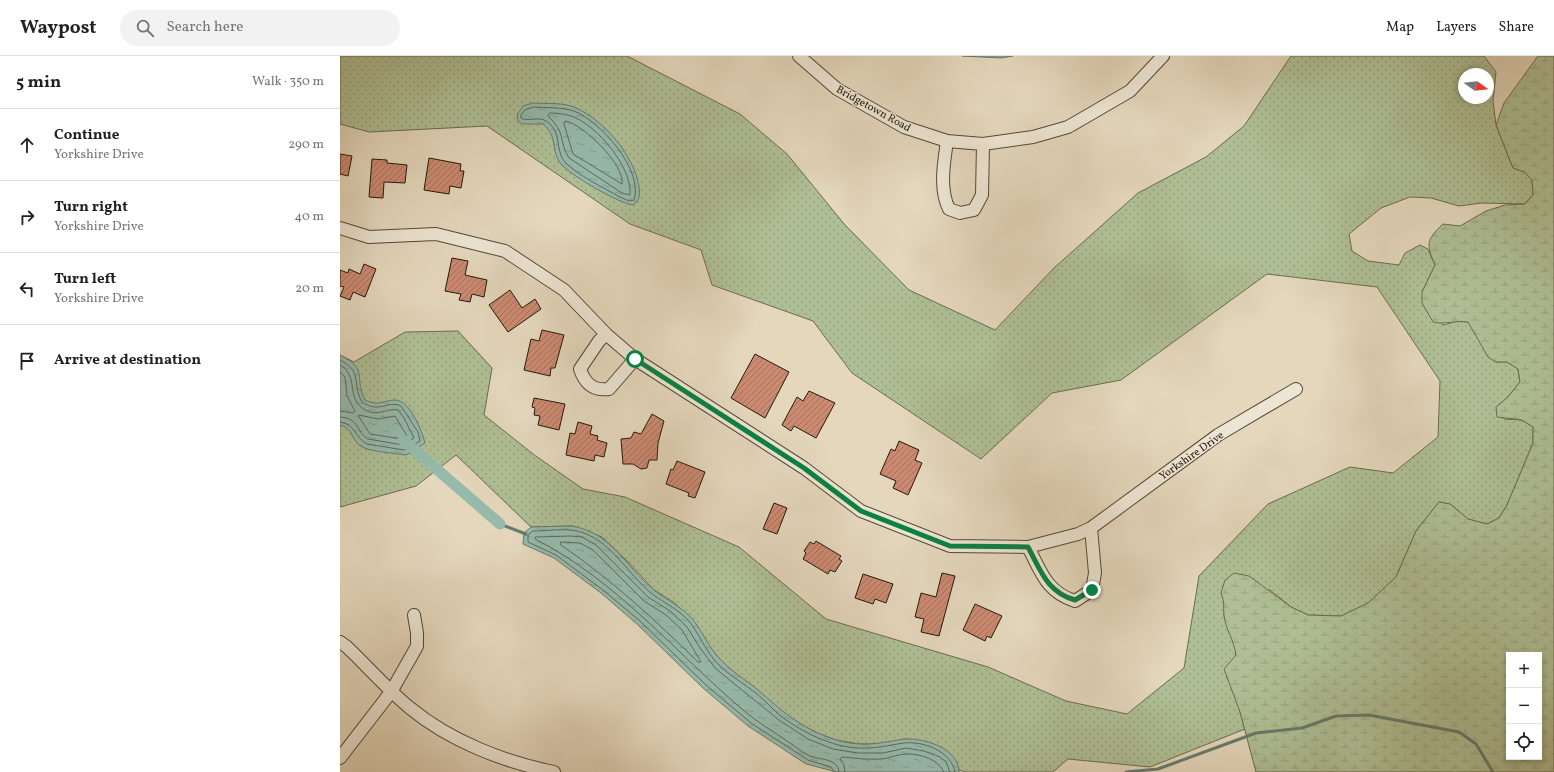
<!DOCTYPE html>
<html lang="en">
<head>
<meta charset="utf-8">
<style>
	:root { --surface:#fff; --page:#f2f2f2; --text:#202124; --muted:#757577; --line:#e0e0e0 }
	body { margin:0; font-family:Vollkorn,serif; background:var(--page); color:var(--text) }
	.controls { position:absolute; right:12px; bottom:12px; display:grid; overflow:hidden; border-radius:0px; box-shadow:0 2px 6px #0003 }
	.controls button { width:36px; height:36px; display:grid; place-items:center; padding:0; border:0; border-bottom:1px solid var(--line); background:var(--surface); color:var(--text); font:20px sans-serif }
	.compass { position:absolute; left:1118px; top:12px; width:36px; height:36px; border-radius:50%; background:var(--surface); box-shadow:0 2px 6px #0003; rotate:104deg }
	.stop { position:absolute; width:12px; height:12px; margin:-9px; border:3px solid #0b8043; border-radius:50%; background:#fff }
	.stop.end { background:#0b8043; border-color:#fff; box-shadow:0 1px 4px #0008 }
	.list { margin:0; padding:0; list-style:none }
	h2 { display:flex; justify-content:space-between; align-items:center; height:52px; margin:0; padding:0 16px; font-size:17px }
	h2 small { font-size:13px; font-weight:400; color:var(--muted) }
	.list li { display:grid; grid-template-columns:26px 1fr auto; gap:12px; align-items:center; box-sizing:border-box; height:72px; padding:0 16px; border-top:1px solid var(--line) }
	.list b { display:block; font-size:15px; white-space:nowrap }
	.list p { margin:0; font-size:13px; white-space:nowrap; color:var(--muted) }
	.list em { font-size:13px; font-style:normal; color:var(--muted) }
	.icon { flex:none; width:22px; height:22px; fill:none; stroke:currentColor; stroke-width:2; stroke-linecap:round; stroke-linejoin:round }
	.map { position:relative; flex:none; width:1214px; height:716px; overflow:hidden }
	header { display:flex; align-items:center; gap:24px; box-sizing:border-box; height:56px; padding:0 20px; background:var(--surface); border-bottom:1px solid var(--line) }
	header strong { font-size:19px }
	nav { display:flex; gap:22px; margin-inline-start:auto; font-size:14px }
	.search { width:280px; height:36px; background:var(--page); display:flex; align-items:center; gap:10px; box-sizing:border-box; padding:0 14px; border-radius:22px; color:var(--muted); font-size:15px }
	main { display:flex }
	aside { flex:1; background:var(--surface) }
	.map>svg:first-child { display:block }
</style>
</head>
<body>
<header>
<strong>Waypost</strong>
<div class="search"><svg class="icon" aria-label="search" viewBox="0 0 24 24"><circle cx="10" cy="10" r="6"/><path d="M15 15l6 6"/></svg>Search here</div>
<nav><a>Map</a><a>Layers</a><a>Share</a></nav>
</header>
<main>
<aside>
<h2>5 min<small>Walk · 350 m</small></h2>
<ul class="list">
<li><svg class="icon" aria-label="ahead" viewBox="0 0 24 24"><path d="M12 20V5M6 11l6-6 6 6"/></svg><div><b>Continue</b><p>Yorkshire Drive</p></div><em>290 m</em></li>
<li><svg class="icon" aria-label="right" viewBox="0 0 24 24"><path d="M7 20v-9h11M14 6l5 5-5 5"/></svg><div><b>Turn right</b><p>Yorkshire Drive</p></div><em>40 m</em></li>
<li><svg class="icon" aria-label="left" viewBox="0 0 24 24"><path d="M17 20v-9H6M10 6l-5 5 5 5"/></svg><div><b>Turn left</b><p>Yorkshire Drive</p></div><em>20 m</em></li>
<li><svg class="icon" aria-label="arrive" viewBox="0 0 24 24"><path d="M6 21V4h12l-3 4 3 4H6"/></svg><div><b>Arrive at destination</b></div></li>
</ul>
</aside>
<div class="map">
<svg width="1214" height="716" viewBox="0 0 1214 716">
	<defs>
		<pattern id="grass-dots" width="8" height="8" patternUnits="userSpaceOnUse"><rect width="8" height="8" fill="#afbf95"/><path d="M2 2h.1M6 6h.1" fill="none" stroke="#96a47f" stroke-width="1.8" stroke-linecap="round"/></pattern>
		<pattern id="wetland-marsh" width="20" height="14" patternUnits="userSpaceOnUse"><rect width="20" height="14" fill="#afbf95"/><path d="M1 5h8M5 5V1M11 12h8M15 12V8" fill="none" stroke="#96a47f"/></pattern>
		<pattern id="water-ripples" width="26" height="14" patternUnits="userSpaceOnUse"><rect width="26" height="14" fill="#96baac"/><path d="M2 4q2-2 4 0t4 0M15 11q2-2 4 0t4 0" fill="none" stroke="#819f93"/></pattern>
		<pattern id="building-hatch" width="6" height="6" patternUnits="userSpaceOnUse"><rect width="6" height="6" fill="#cc8a71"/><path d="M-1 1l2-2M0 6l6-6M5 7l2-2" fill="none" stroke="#a5705b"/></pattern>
	</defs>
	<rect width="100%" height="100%" fill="#e4d7bc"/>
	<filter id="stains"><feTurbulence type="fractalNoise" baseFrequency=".005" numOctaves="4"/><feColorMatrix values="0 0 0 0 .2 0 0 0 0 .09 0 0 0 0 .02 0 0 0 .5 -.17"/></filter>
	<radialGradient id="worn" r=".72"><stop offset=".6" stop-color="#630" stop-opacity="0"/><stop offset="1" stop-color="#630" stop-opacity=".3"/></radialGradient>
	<!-- grass -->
	<path fill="url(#grass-dots)" stroke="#696c51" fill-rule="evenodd" d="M0,0H287L400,58L447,98L505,169L569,234L655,274L714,212L798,137L866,101L904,70L951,0H1144L1156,16L1153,45L1156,69L1173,112L1184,116L1192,124L1193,139L1185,148L1142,147L1119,150L1091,142L1070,141L1041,152L1009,178L1012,195L1028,205L1059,209L1065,197L1080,189L1088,193L1095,209L1082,236L1103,269L1118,265L1128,266L1156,306H1167L1178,313L1180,326L1167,342L1156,351L1164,363L1182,364L1193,371V387L1167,449L1159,462L1147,468L1128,463L1110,448L1099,446L1076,475L1056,521L1028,547L1001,560L968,559L951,551L930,534L881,537L885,546L884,560L895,587L900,656L905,673L810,711L728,703L713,716H625L619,714L613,701L566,683L543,688H519L496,684L472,675L445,658L382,606L335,547L314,534L288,506L262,481L232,470L191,471L116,399L76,430L0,451V299L14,306L65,276L118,275L152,312L144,359L193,398L243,433L285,441L399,491L486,563L648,611L726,645L787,658L844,612L859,520L928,448L1010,411L1053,417L1098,381L1100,325L1037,231L927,218L781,324L712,337L641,403L512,317L473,265L372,229L361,194L290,168L147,70L29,76L0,68ZM1124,18H1148V42H1124Z"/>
	<!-- wetland -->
	<path fill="url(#wetland-marsh)" stroke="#696c51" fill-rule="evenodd" d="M1198,0H1214V716H916L900,656L884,613L896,599C894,584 885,572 884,559C883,549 885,547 881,537L885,524L894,517L909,520L951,551L968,559L1001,560L1028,547L1056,521L1076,475L1099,446L1110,448L1128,463L1147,468L1159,462L1167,449L1193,387V371L1182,364L1157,361L1156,351L1167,342L1180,326L1178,313L1167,306H1156L1148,301L1128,266C1116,264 1105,269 1093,266L1082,247V236L1095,209C1086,188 1086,184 1103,168L1120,170L1146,155L1165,149L1185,148L1193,139L1192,124L1184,116L1173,112L1156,69L1164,47ZM1169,599H1199V701H1169Z"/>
	<!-- water -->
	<path fill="url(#water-ripples)" stroke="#687a6c" d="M622,0H673L661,2Z
		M193,47C207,48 224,46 236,52C264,64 295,101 299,131C300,139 300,144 293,149C280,148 230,119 221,108C210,94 219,82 203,68H182L178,65L177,59L183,50Z
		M0,299C30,314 13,321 25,344C40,351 43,344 56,344C70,345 82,375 85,387L66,399C55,397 27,396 19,389C11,381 12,372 0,369Z
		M232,470C272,477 285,510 314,534C327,545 343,551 354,565C364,578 370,594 382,605C392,616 406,624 417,633C430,644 441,655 455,664C475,677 496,687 520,688C535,689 549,685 565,683C584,682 619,692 619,716H497L466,708L408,670L363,632L297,568L261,537L214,502L183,488L184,477L191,471Z"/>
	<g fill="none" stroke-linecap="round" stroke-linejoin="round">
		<!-- shore -->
		<path stroke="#5c6a5c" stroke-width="1" d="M194,51C207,52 222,51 234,55C260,65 304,114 294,144L289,145L280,141C264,132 237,119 225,106C214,93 223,76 206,65C199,60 188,66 181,62V59L185,54Z
			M210,57C217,57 224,58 231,60C256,68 293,112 290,139L282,137L229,102C218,84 227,78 208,60Z
			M226,65C244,69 285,109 282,128L233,98L224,68Z
			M0,304C24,316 11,327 22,346C40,358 47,344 61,350L78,376L80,385L64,394L27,388C15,382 15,367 0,366
			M0,309C21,320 3,347 30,356C40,359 48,352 58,354L64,362L74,382L63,389L28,383C16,376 20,362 0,361
			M0,316L5,321L7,340L15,355L13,357L0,355
			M19,359L38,363L55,360L67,380L62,383L30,378L19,361Z
			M221,486L240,487L253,494L304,545L326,559L342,574L361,606H358C315,564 271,523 221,489Z
			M494,716L491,711L468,704L411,667L366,629L300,565L263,534L216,499L188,486V479L193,475C209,475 229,471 244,477C273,488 288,518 311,537C325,548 341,554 352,569C361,582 367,597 379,609C390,620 405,628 417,638C426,645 433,654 442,661C464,677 492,691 519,692C535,693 549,689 564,687C584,685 611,695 615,716
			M499,716C498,702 480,704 470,700C463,697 456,691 450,687C434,676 417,666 403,654C335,596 276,524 195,483V481L231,480L242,481L256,489L308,541L330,555L347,571L360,592L376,613L439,664L468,683L493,693L518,697H543L566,692L584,695L600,701L606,706L610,716
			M505,716L504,709L500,703L502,701C515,702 528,704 542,703C550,702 558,698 567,698C581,698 598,703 604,716"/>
		<!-- stream -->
		<path stroke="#687a6c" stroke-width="3" d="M160,468L186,478
			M786,716L818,713L916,677L962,672L996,660L1029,659L1119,676L1136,688L1153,716"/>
		<!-- canal -->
		<path stroke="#96baac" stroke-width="11" d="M63,384L160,468"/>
	</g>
	<!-- building -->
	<path fill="url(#building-hatch)" stroke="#23190d" d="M0,98L12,100L8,120L0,118Z
		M89,102L121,108L120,115H124L121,132L110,130L109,138L84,134Z
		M32,103L47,104V107L67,109L65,127L44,126L43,142L29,141Z
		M112,202L128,205L125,219L147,224L144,241L132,238L130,246L119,244L121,238L105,235Z
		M24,208L36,213L25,241L13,236L10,244L0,240L4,231L0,230V214L8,217L9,213L20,218Z
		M170,234L182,252L195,243L201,253L168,276L149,249Z
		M202,274L224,279L215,312H211L210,320L184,314L191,283L199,285Z
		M415,298L449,316L425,362L391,342Z
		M469,335L495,347L476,382L454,370L451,375L442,369L457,341L463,345Z
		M194,342L225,348L219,374L198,369L200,360L194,359L195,352L192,351Z
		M312,358L324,365L318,387L317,404H309L307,412L301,413L293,408H283L281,383L291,382L294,376L301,378Z
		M238,366L252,370L250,378L258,380L257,384L267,387L264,401L255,399L254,405L226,399L230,377L235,378Z
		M559,385L579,394L575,404L582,407L568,439L553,432L556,425L540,418L551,393L555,395Z
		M337,405L365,416L355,442L348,440L349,437L326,428L331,413L333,414Z
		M434,447L447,452L437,478L423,473Z
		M476,485L501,500L499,503L502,505L495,516L490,514L488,518L463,503L466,497L464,495L470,486L474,488Z
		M602,517L615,520L599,580L581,576L584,563L575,561L581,537L596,541Z
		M523,518L553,528L546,547L535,543L533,548L515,542Z
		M635,548L662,560L651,582L647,580L645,585L623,574Z"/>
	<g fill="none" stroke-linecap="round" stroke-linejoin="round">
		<!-- minor casing -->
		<g stroke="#534839" stroke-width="14">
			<path id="minor" d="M459,0L497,33L564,71L607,85L643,88L693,81L728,71L790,35L823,0
				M607,85C604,106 599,133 609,153L620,157L634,154L642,139L643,88
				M0,172L29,181L96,178L165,195L224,234L266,278L295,303L464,412L521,455L610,490L688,491L738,478L751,472L878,379L956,333
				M266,278L259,285L240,313C245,328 253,335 269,333L295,303
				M688,491C701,515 706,536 735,545L752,534L755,517L751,472
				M0,586L7,591C28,611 48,634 70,652C110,685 164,706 214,716
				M0,702L51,636L72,599L77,590V577L74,559"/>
		</g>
		<!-- minor -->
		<use href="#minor" stroke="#ede5d3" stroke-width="12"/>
	</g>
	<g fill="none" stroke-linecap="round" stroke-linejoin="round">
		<!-- route -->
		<path stroke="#0b8043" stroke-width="5" d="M295,303L464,412L521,455L610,490L688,491C701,515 707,536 735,544L752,534"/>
	</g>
	<g text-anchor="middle" stroke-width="3" stroke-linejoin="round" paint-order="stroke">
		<!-- street labels -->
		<g font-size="11" fill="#23190d" stroke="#ede5d3">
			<text transform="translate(534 52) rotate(29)" y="4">Bridgetown Road</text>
			<text transform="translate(851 399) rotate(-35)" y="4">Yorkshire Drive</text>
		</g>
	</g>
	<rect width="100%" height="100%" filter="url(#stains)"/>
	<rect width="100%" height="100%" fill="url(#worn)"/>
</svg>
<div class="controls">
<button>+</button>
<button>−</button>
<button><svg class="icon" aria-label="locate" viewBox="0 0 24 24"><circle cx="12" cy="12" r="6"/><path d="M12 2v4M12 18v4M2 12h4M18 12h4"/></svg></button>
</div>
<svg class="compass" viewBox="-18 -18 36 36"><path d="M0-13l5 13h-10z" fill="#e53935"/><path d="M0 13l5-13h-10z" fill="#757577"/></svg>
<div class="stop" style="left:295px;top:303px"></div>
<div class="stop end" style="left:752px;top:534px"></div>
</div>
</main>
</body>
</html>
